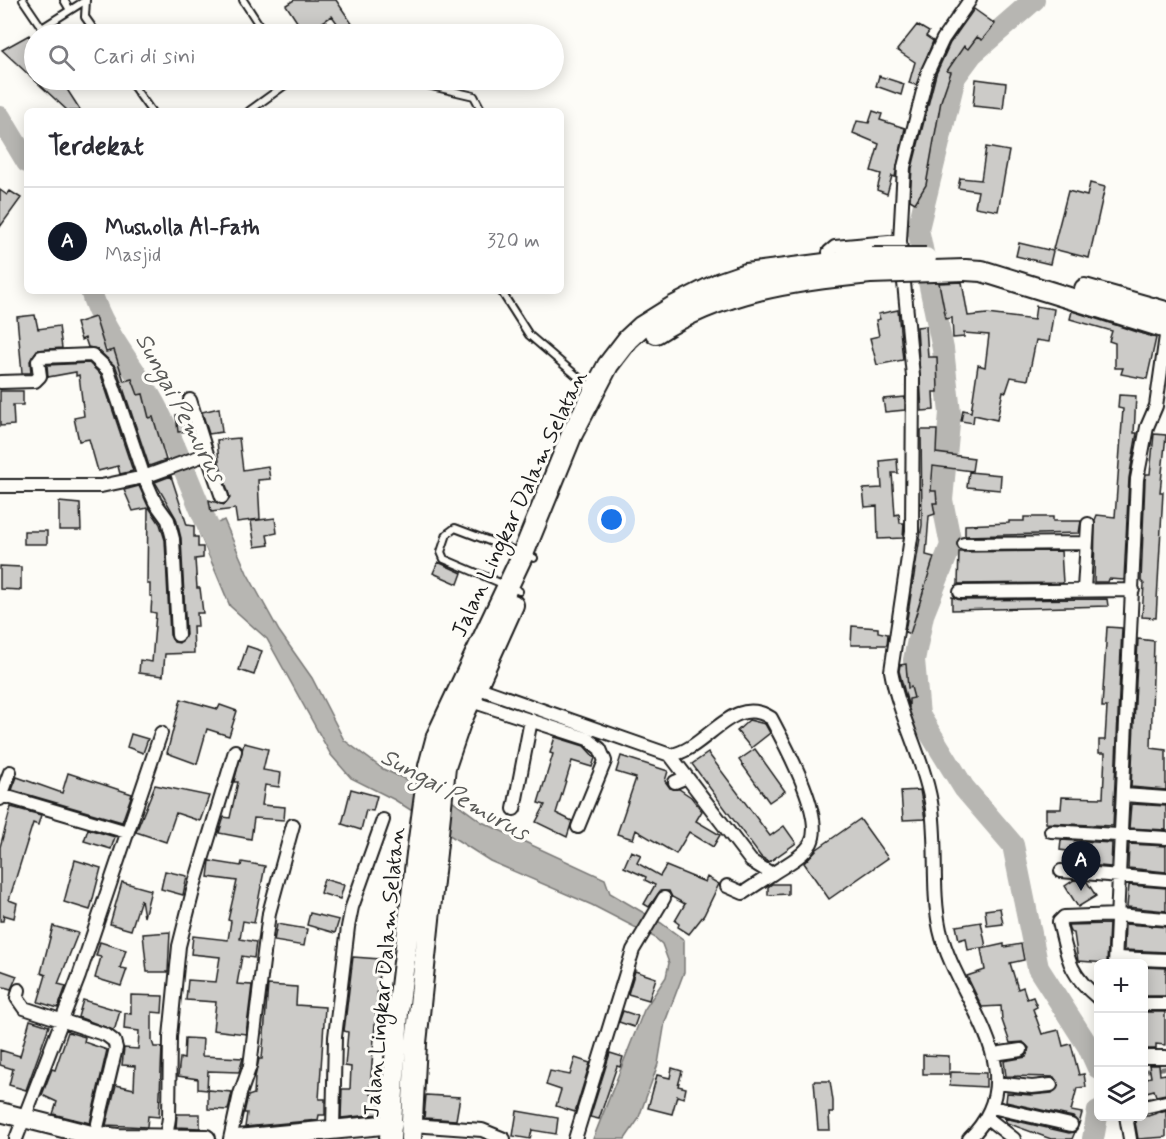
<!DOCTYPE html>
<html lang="id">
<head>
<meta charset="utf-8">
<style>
	:root { --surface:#fff; --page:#f7f7f7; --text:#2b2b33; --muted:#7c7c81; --line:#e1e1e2; --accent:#111827 }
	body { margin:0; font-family:Mynerve,sans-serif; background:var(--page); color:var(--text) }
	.controls { position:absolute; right:18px; bottom:18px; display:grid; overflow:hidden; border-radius:9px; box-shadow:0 3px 15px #0003 }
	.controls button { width:54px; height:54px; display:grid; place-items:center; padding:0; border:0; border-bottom:2px solid var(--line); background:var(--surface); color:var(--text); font:30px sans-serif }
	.you { position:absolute; left:612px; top:520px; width:21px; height:21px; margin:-15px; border:4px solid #fff; border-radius:50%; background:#1a73e8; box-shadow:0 0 0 9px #1a73e833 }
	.badge { display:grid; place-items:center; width:39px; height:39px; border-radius:50%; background:var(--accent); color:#fff; font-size:20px; font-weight:700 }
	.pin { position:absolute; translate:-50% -50px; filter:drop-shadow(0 2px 3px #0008) }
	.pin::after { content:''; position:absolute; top:32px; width:21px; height:18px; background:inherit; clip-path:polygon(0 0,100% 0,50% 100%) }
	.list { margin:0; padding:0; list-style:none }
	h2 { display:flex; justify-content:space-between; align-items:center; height:78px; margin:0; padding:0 24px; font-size:26px }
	h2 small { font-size:20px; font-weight:400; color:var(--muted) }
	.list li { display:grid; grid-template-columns:39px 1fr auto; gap:18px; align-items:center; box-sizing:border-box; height:108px; padding:0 24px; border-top:2px solid var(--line) }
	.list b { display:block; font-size:22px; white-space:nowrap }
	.list p { margin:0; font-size:20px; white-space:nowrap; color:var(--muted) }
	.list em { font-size:20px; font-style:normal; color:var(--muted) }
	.icon { flex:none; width:33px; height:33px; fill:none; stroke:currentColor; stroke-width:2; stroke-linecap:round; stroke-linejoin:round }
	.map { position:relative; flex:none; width:1166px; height:1139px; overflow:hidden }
	.search { position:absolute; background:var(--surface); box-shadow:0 3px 15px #0003; left:24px; top:24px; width:540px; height:66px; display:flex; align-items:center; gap:15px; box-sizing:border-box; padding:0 21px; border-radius:33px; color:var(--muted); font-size:22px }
	.panel { position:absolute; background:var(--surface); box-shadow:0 3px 15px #0003; left:24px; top:108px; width:540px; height:186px; border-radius:9px }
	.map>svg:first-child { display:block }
</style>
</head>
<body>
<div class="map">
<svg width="1166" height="1139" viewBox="0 0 1166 1139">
	<rect width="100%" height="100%" fill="#fdfcf7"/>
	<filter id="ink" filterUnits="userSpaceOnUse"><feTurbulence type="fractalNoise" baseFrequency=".0167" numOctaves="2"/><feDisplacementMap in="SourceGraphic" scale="12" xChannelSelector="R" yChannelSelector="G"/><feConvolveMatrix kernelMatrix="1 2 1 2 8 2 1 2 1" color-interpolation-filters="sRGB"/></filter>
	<g filter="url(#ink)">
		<!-- water -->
		<path fill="#b7b6b2" stroke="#797876" stroke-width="1.5" d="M224,520L247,573L279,631L312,678L344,740L383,769L453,801L482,822L605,879L610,893L661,923L684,940V972L665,1022L658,1064L638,1120L625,1139H593L644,1010L666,977L669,963L662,944L654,937L592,905L490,861L395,800L351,778L331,755L267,639L230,606L199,532Z"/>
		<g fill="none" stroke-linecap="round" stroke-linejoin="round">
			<!-- stream -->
			<path stroke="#797876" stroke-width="4" d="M1144,1071L1166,1068"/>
			<!-- river -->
			<path stroke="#b7b6b2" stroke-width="22" d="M1034,0L972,54L955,77L918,229L943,349L950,413L942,500L951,545L923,615L914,660L919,715L964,788L1013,845L1038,968L1088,1046L1098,1068
				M0,117L27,162
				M91,291C102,332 136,368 156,407C181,455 197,506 221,555
				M1093,1139L1098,1111"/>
		</g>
		<!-- building -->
		<path fill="#cccbc8" stroke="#1c1c1c" stroke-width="1.5" d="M294,0H336L359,34H345L332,16L315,27L320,34H305L286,5Z
			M974,9L995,24L982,40L977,37L968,49L964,46L947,71L951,72L941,101L926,185L915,203L910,200L912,168L936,74L950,43Z
			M917,25L929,32L926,36L933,41L916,85L909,83L915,62L897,50Z
			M29,35L34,43V80H61L81,111H68L2,50Z
			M879,76L904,84L901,95L876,86Z
			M976,79L1006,83L1003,109L973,106Z
			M873,111L882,114L880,120L905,128L895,177L892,176L887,194L877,190L881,174L871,171L879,144L853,133L857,121L869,123Z
			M986,147L1009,151L998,211L975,207L978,191L958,188L960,178L981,180Z
			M1090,183L1105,187L1089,258L1053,249L1068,191L1087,196Z
			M0,190L7,195L10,191L21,198L0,227Z
			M1019,243L1053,251L1050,264L1016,256Z
			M962,282L968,316L987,314L1034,320L1036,306L1054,309L1049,342L1036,340L1028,380L1011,377L1006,392L1003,391L997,420L974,415L973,423L961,421L963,410L971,412L978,365L985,367L989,335L964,333V337L953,338L952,318L946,319L939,283Z
			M898,310L903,360L877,365L870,338L879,336L876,320L880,319L878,314Z
			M1072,311L1156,338L1147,379L1121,374L1123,368H1115V343L1109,341L1112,331L1070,319Z
			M35,315L38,329L59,326L62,348L37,350L30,361L31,373H22L17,317Z
			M95,317L106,352L114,350L124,381L132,379L138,395L143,394L149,418L153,417L166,460L149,466L116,367L97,349L88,347L85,338L81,340L76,323Z
			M926,326L928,357H937L938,392H933L934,410L922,411L917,327Z
			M89,363L101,375L133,471L120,474L118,466L98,471L89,439L79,441L74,418L84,416L79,375L76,376V372L48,377L47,365Z
			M0,391H23V405H13L14,425L0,426Z
			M1119,395L1136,396L1134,433H1137L1129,478L1124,580L1109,579L1108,582H1094L1095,520L1097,515L1115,517L1123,409L1118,408Z
			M905,397V410L885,412L883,399Z
			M219,408L222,432L209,434L202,412Z
			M186,414L191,431L178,432L176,415Z
			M921,430H937L936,453L974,458L972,471L933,466L931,491H936L937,503H933L935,514L929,516L926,555L934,557L910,634L905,632L922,525Z
			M1154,434L1166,435L1160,492H1163L1156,618L1142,617L1144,584L1141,581L1145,480L1146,474H1150Z
			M239,438L243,470L268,466L270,479L258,480L260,519L237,522L235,509L211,512L209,500L224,505L230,498L219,462L217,440Z
			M897,459L898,473H892L895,515L899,514L900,523H904L903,538L878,539L877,506L865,507L863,489L882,488L880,461Z
			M969,472L1001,475L1000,490L967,487Z
			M171,476L187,525L194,526V537H198V547H203V558L195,559L197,588H200L203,613H197L198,626H193L194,653L165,654L163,676L139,673L140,660L152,662L156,613L151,612L152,596H150V584H147L148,508L133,511L124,490L139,486L148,506L160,524L165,540L170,635L174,642L179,643L186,635L181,538L176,518L155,482Z
			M59,502L80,504L81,530H59Z
			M1024,517H1053V521H1081L1079,533L965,536V525L1009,523V521H1024Z
			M275,518L277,533L267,535L269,545L255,547L251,521Z
			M24,531H47V544H24Z
			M1061,551L1063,583L958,584L959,552Z
			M438,562L462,573L458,584L433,573Z
			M0,566L21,567V590L0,589Z
			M952,597L960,600L1107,599L1108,606L952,610Z
			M852,626L878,628V632L888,634L887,645H851Z
			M1107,627L1122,628L1113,826L1046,823V809H1061L1062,797L1103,798L1105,753H1099V740H1105L1107,707H1102Z
			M1138,639L1154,641L1151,748L1166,750V790L1131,787Z
			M247,646L262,651L254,675L239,670Z
			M906,664L908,688L911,687L914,698L909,699V708L899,671L900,665Z
			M181,699L218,709L220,705L237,711L229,736L207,729L197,764L167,753Z
			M749,720L765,724L770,733L751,748L737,731Z
			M131,734L148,739L143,753L127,747Z
			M555,737L584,746L595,758L592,767L572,761L556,813L572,821L567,837L536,822L545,805L538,803L553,754L550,753Z
			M244,743L268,749L263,770L281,773L279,787L265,785L262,805L285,807L284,820L254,818L251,839L219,833L224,817L230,818L238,782H234Z
			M755,749L785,791L769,802L739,760Z
			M708,753L770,836L784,826L796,843L769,862L761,857L692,764Z
			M621,756L668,771L665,781L670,788L679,789L691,797L702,811L696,821L720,835L713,847L689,832L676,854L636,830L633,839L617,834L636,778L616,772Z
			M68,773L132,794L122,822L12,790L17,777L62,793Z
			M155,785L209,796L200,821L176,813L166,842L136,832Z
			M351,789L377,796L373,811L366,810L361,830L342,824Z
			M920,790L925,819L903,820L901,791Z
			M1131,804L1166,806V830L1129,828Z
			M11,807L41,815L38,825L33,823L9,900L17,903L14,918L4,915L3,921H0V847Z
			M860,819L888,858L829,899L804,863L817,849Z
			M88,829L115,837L111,849L84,841Z
			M1061,840L1112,843L1111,867L1067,863V851L1060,850Z
			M1129,844L1166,846V872L1128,868Z
			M631,851L641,855L637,863L660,876L666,866L705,882L707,877L719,884L704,915L689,934L678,927L679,924L675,921L685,904L672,897L669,891H660L649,907L644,904L655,885L645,880L646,877L624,867Z
			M75,860L101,868L90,910L64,902Z
			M210,861L241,866L242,862L265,866L254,923L243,921L240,939L256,942L254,958L242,956L237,984L252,985L246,1034L213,1030L216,1002L186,1000L188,980L216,982L220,957L191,954L193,936L228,940L231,921L228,920L237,881L208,877Z
			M165,871L187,876L183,895L161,889Z
			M324,879L344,885L340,899L320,893Z
			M1074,880L1087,882L1096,896L1078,907L1065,886Z
			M122,882L151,890L144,917L141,899L131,930L110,924Z
			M772,884H788V894L768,895V887Z
			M1129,885L1166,888V911L1127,907Z
			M1000,908L1003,924L987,926L985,910Z
			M310,913L339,920L335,933L307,925Z
			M981,922L986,947L968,950L966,938L959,940L956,926Z
			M277,924L307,929L304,946L274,941Z
			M1109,924L1107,963L1078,961L1074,933L1070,932L1068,925Z
			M1125,924L1166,927V952L1124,950Z
			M53,926L78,933L58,984L66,986L58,1008L38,1002L46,975L41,973Z
			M170,932L168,972H147L143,934Z
			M100,942L126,950L120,968L127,969L121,986L95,978L101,957L96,956Z
			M1004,944V947L1021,944L1024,960L1010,963L1018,989L1023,987L1027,999L1033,997L1037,1007L1033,1009L1042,1034L1059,1030L1063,1046L1071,1044L1079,1075L1084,1074L1086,1087L1077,1088L1071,1111L1082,1113L1079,1124L1073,1117L1006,1102L1007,1093L1031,1095L1052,1093L1059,1085L1054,1077L1006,1076L1004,1061L1026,1057L1029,1048L1023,1042L1010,1043L1002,1020L1001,1006L982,1007L967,976L985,970L981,949Z
			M353,957L380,959L370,1090V1094L381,1095L380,1114L341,1118L342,1089H350L351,1067L345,1066L348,1032L344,1031Z
			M1143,967L1166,968V996H1143Z
			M0,970L17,976L11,989L0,986Z
			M635,971L656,978L649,1000L628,994Z
			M268,985L297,987L296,1005L325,1007L319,1099H325V1115H319L318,1120L245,1127L247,1113H244L248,1096L254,1094L255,1077L259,1059H262Z
			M131,995L163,996L162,1013L152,1012V1041L154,1047H162L159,1117L148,1116L147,1127L106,1125L116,1085L134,1089L135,1066L122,1065L124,1048L138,1049L139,1031L124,1029L125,1013L131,1014Z
			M83,1000L120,1011L115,1028L113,1030L78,1017Z
			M623,1011L638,1016L634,1027L619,1022Z
			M1143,1012H1165V1045L1156,1044V1049H1146L1143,1045Z
			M30,1020L49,1026L26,1090L9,1085L13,1069L0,1065V1050L20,1056Z
			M68,1032L85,1037L84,1042L107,1050L90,1123L53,1114L57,1102L42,1095L52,1069L55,1070Z
			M185,1038L203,1039L202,1056L243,1058L239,1072L208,1071L207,1090L198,1089V1079L178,1076L180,1058L184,1059Z
			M610,1053L623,1057L620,1067L617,1066L599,1119L590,1117Z
			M923,1055L949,1056V1074H923Z
			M575,1058L590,1063L575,1112L556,1106L561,1090L546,1085L550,1071L570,1075Z
			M1149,1065H1159L1160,1075L1166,1074V1094L1156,1096L1154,1090L1143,1093V1079L1151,1077Z
			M672,1068L682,1071L678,1086L686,1088L684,1098L677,1096L672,1114L648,1108L657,1075L670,1078Z
			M951,1072L986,1073V1087L950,1085Z
			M814,1081H830L833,1101V1113H829L830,1130H818Z
			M208,1090L232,1092L228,1110L208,1109Z
			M426,1095L460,1097L456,1120L424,1118Z
			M1166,1110V1137L1138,1139L1134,1116H1148Z
			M517,1111L558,1118L556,1134L532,1130L530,1139L513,1136Z
			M177,1114H200V1128L176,1127Z
			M1004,1118L1069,1133L1075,1132L1072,1139H1051L1007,1123Z"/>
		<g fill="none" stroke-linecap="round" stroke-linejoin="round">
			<!-- lane casing -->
			<g stroke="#1c1c1c" stroke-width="10">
				<path id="lane" d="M23,0L42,28L86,0
					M64,0L70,10
					M86,0L85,17L97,34
					M243,0L265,34
					M378,34H383
					M129,80L151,111
					M422,80L427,85L474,96L482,111
					M249,111L292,80
					M501,291L529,335L591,388
					M519,591L444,559L441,552L447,534L455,528L534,558"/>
			</g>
			<!-- street casing -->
			<g stroke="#1c1c1c" stroke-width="16">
				<path id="street" d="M830,268L829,252L835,247L900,241
					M0,382L35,381L40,376L38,361L41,357L92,355L108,370L144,477L207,454L222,497
					M190,400L207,454
					M0,486H101L144,477L155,502L168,520L173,539L178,635
					M964,544L1086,543
					M1084,589L1088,524
					M960,592L1133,590
					M476,687L670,755C706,751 732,692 771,718C784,743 825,816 811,843C803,857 785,865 772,874L751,861L670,755
					M465,699L588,739L600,749L605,761L578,827
					M675,782L687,777
					M1,795L127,832
					M1124,795L1166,798
					M0,799L10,772
					M514,809L531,720
					M1051,831L1166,838
					M1061,871L1166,880
					M727,886L743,893L772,874
					M1116,958L1166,960
					M1115,964L1137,479L1147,427L1156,406L1166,336
					M19,990L17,998L24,1008L106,1035L114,1041L116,1048L95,1136
					M1098,998C1068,973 1068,958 1059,922L1064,917L1118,915L1166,919
					M1144,1004H1166
					M994,1054L1021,1050
					M1144,1057H1166
					M996,1083L1032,1087L1051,1085
					M992,1107L1071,1125
					M1144,1107L1166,1102
					M1126,1116L1130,1139
					M986,1117L1014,1139
					M412,1125L482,1130L504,1139
					M333,1128L335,1037L348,927L352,907L383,820
					M166,1138L169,1118L170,1037L179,946L195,883L235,751
					M16,1139L79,976L161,733
					M230,1139L240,1094L250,1066L269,913L293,825
					M575,1139L633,950L664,898
					M969,1139C1038,1071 956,1001 940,930C931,889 938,844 931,802C923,757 899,716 891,671L912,531L913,376L900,241L904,167L928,71L943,39L970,0"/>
			</g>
			<!-- secondary casing -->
			<g stroke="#1c1c1c" stroke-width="22">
				<path id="secondary" d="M0,1112L91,1135L118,1138L206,1139
					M237,1139L393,1124"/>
			</g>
			<!-- primary casing -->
			<g stroke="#1c1c1c" stroke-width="24">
				<path id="primary" d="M965,270L982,271L1166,328
					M1085,289L1166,312
					M656,333C720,291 795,280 870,273
					M390,1139L398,1012L417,854L429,766L437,736L523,554L572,434L608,365L628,339L641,327L673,307L720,283L746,274L872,258
					M411,1139L416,1043L445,767L460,723L513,605"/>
			</g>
			<!-- lane -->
			<use href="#lane" stroke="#fdfcf7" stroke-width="6"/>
			<!-- street -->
			<use href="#street" stroke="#fdfcf7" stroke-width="12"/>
			<!-- secondary -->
			<use href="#secondary" stroke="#fdfcf7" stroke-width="18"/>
			<!-- primary -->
			<use href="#primary" stroke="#fdfcf7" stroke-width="20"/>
			<!-- primary-bridge casing -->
			<g stroke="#1c1c1c" stroke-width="24" stroke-linecap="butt">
				<path id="primary-bridge" d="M872,258H926
					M870,273L965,270"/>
			</g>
			<!-- primary-bridge -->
			<use href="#primary-bridge" stroke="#fdfcf7" stroke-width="20"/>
		</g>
	</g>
	<g text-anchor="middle" stroke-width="6" stroke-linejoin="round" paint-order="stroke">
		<!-- street labels -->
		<g font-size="22" fill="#1c1c1c" stroke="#fdfcf7">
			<text transform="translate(518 503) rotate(-65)" y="8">Jalan Lingkar Dalam Selatan</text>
			<text transform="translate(383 972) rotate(-85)" y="8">Jalan Lingkar Dalam Selatan</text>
		</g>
		<!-- water labels -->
		<g font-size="24" font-style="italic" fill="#5a5a58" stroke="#fdfcf7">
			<text transform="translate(181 407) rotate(62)" y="8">Sungai Pemurus</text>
			<text transform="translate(455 794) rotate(29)" y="8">Sungai Pemurus</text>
		</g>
	</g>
</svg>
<div class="controls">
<button>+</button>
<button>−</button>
<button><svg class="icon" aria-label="layers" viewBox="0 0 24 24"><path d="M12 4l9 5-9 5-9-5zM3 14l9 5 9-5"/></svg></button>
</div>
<div class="you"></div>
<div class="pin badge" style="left:1081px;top:891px">A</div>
<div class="search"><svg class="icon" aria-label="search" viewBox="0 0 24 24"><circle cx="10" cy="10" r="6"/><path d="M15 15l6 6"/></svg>Cari di sini</div>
<section class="panel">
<h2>Terdekat<small></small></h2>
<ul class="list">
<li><span class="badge">A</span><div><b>Musholla Al-Fath</b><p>Masjid</p></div><em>320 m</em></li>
</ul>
</section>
</div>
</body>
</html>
